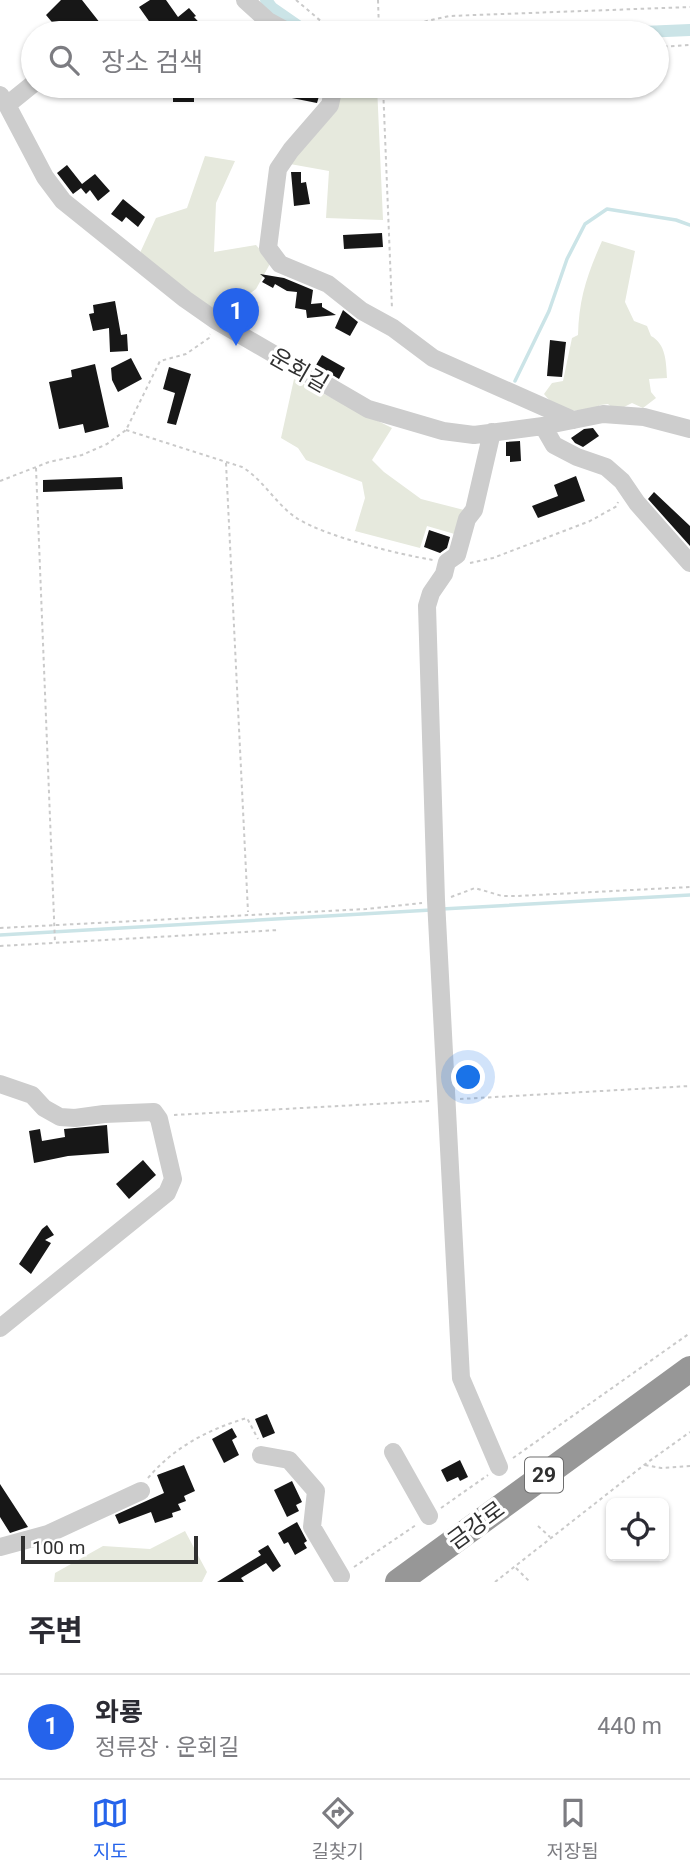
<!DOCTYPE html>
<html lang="ko">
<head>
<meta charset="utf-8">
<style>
	:root { --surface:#fff; --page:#f2f2f3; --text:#2b2b33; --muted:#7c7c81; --line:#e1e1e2; --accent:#2563eb }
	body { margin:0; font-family:Roboto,"Noto Sans KR",sans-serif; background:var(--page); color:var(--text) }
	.controls { position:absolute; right:21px; bottom:21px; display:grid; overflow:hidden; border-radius:10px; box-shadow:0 2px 5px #0004 }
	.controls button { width:63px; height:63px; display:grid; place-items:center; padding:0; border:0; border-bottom:2px solid var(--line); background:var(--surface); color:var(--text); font:35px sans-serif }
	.scale { position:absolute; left:21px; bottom:18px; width:177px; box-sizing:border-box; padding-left:7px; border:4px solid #303030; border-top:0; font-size:19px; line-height:24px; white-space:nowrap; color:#303030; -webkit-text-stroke:5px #fff; paint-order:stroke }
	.you { position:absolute; left:469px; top:1078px; width:24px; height:24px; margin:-18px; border:5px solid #fff; border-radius:50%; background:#1a73e8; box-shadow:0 0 0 10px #1a73e833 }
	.badge { display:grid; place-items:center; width:46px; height:46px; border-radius:50%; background:var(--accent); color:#fff; font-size:23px; font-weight:700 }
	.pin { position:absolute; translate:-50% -58px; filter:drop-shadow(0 2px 4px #0008) }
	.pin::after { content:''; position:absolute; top:37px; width:24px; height:21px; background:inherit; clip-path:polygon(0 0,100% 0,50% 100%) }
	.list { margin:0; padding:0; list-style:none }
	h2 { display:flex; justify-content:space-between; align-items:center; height:91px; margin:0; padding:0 28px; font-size:30px }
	h2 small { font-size:23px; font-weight:400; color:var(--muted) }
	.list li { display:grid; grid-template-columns:46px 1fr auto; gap:21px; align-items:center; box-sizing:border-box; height:105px; padding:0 28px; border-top:2px solid var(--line) }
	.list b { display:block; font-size:26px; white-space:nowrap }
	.list p { margin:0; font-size:23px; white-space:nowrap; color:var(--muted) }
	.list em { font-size:23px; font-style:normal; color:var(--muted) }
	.icon { flex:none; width:38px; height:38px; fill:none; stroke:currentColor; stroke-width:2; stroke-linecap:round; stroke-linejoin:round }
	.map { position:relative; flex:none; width:690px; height:1582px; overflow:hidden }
	.search { position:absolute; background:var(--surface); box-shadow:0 2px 5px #0004; left:21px; right:21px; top:21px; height:77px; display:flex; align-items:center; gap:18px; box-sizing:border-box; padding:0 24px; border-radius:38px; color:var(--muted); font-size:26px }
	.sheet { height:196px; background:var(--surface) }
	nav { display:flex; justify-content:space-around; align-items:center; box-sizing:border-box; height:98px; border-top:2px solid var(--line); background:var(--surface); font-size:19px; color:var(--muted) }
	nav a { display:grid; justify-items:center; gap:4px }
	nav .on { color:var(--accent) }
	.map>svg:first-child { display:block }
</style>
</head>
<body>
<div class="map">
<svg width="690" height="1582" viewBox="0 0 690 1582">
	<rect width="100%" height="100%" fill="#fff"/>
	<!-- green -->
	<path fill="#e6e9dd" d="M340,86H377L383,220L326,218L329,171L290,164L338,109Z
		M205,156L235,161L216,203L214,252L256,245L271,262L256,289L218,317L139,255L156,218L187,208Z
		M602,241L635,251L625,302L634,321L647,326L651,336C666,344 666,362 667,378L649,379L651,392L656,398L643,408L632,403L616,411L608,404L600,405L595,410C572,411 559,413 544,394L552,383L563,381L572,338L578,335C579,298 587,275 602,241Z
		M294,379L392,428L372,460L384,472L421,499L468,511L458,535L427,526L420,548L355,531L365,498L362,482L306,460L298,448L281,438Z
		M185,1531L207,1572L202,1582H54L55,1573L103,1546L150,1549Z"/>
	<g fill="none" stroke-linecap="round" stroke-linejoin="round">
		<!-- stream -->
		<path stroke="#cbe4e7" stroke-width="3.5" d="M515,381L549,311L567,259L585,224L607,209L676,220L690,225
			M442,909L690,895
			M0,935L431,910"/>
		<!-- canal -->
		<path stroke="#cbe4e7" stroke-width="12" d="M266,0L272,8L308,33
			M619,33L690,30"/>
	</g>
	<!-- building -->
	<path fill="#171717" d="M61,0H82L104,28L97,33H61L46,15Z
		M150,0H166L178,17L189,8L196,16L194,17L209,33H170L164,25L160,28L156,21L151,24L139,7Z
		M173,86H194V102H173Z
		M252,86H322L317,103L251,90Z
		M67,165L82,184L95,174L110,191L98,201L90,190L86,194L81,188L73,194L57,173Z
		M291,172H301V183L306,182L310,204L294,206Z
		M123,199L145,217L138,227L126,217L122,222L111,214Z
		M382,233L383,247L344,249L343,235Z
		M260,274L284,278L313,290L311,304L322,303V307L336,315L307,318L306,310L295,308L297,292L287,291L275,284L273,288L262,282L265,278Z
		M115,301L121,335L127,334L128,351L110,352L109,328L93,331L89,314L94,313L93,305Z
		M343,310L358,322L350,336L335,328Z
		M550,340L566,342L562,377L547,376Z
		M322,355L345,368L339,379L316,365Z
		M131,358L142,379L118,392L112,380L111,368Z
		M95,364L109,427L85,433L83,424L59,429L49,382L72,377L71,370Z
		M169,367L191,374L176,425L167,423L175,393L163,389Z
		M593,428L599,436L583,447L575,443L571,438L584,429Z
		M520,441L521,461L510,462V456H506V442Z
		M576,476L585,501L538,518L532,506L558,496L554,485Z
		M122,477L123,489L43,492V480Z
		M654,492L690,526V546L648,499Z
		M429,530L450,537L447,548L440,553L424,547Z
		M107,1125L109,1153L68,1156L34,1163L29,1131L40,1129L42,1141L65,1137L64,1129Z
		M143,1160L156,1175L129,1199L116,1184Z
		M47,1225L54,1235L45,1240L51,1243L31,1274L19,1264L42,1229Z
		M267,1414L275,1433L263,1438L255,1419Z
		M232,1428L237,1437L232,1440L239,1455L224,1463L212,1439Z
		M460,1460L468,1477L460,1481L458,1477L447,1482L441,1470Z
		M184,1465L195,1491L184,1496L186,1501L178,1504L181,1510L172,1513L173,1517L155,1523L151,1512L119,1524L115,1515L164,1493L157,1475Z
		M292,1481L302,1502L296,1505L299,1511L287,1517L274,1490Z
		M0,1484L28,1527L10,1533L0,1517Z
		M297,1522L307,1541L304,1543L307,1548L295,1555L288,1542L284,1544L278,1533Z
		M268,1545L281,1566L273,1572L266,1563L241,1578L244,1582H217L261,1555L258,1551Z"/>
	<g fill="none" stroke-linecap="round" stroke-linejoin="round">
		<!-- path -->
		<path stroke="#cacaca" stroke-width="2" stroke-dasharray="3.5 3.5" stroke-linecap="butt" d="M296,0L329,28L379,32L449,16L690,7
			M378,0L379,30
			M657,47L690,45
			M383,86L392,309
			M126,430L242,467C264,480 276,505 298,519C328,537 397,554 433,560
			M226,463L248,912
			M36,468L55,943
			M0,481L49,462L82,455L107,444L126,430L160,361L186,354L209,338L210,334
			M470,563L493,558L590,521L617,506L618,502
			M451,897L475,888L502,896H517L690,887
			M0,928L366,909L422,903
			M0,946L279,930
			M460,1099L690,1086
			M174,1115L430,1101
			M513,1458L690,1333
			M645,1465L661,1468L690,1466
			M148,1478C174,1447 209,1429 247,1418L258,1439
			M441,1508L488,1475
			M538,1526L550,1537
			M354,1567L416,1525
			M516,1568L530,1582
			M495,1582L644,1465L690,1432"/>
		<!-- minor -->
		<path stroke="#cdcdcd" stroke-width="18" d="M245,0L268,21L290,33
			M334,86L330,105L291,150L278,169L268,248L280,264L328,284L362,311L393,328L433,358L573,420
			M0,95L7,105L45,177L63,201L185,299L215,320L368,409L443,431L474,435L543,426L603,414L644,417L690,429
			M7,105L33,84
			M543,426L554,445L577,457L606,467L622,481L637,503L690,563
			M492,432L474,510L467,519L457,555L447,562L444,574L431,593L427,606L436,900L461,1378L499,1467
			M0,1084L32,1095L44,1108L60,1117L75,1118L104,1114L154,1112L159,1119L173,1179L167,1193L0,1328
			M393,1452L429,1516
			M261,1455L289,1460L316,1491L312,1527L341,1576
			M0,1547L48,1534L141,1491"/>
		<!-- highway -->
		<path stroke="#979797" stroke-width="26" d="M398,1582L690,1369"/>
	</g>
	<g text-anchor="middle" stroke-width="7" stroke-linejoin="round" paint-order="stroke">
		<!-- shield labels -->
		<rect fill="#fff" stroke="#6e6e6e" stroke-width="2" x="525" y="1457.5" width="38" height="35" rx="5"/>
		<g font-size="21" font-weight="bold" fill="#303030">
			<text x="544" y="1482">29</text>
		</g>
		<!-- street labels -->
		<g font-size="23" fill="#303030" stroke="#fff">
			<text transform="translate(299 370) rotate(30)" y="8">운회길</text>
			<text transform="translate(476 1525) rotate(-36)" y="8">금강로</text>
		</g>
	</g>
</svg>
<div class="controls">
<button><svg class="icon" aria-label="locate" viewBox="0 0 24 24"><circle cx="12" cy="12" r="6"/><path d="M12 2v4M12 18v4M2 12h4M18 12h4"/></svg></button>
</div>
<div class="scale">100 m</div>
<div class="you"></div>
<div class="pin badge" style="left:236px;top:346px">1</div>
<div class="search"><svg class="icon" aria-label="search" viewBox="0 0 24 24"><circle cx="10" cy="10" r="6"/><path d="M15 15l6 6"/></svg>장소 검색</div>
</div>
<section class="sheet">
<h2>주변<small></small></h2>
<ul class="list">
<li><span class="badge">1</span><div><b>와룡</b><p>정류장 · 운회길</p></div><em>440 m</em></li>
</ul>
</section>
<nav>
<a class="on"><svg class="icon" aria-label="map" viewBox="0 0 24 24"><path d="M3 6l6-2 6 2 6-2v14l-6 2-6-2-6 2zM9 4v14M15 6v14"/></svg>지도</a>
<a><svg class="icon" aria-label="directions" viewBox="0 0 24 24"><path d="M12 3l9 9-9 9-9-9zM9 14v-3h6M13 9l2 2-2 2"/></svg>길찾기</a>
<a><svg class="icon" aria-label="saved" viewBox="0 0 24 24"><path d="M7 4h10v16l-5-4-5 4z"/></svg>저장됨</a>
</nav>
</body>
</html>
